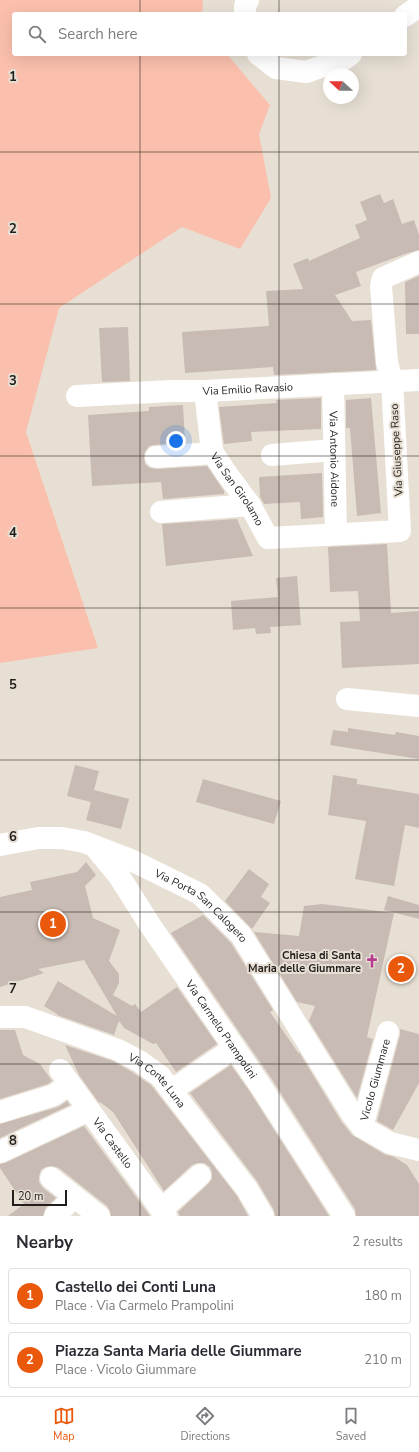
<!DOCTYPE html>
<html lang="en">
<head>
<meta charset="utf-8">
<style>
	:root { --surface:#fff; --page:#f2f2f3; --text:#2b2b33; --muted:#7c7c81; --line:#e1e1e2; --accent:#ea580c }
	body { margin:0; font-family:"Nunito Sans",sans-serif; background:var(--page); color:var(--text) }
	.compass { position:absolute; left:323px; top:68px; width:36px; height:36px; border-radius:50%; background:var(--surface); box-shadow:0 4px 16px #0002; rotate:291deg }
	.scale { position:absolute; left:12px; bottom:10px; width:55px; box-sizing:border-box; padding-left:4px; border:2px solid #211e1b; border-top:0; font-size:11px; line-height:14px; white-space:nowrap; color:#211e1b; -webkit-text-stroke:3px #e7dfd4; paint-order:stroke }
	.you { position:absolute; left:176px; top:441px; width:14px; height:14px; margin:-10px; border:3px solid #fff; border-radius:50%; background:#1a73e8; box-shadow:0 0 0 6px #1a73e833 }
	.badge { display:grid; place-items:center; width:26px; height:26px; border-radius:50%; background:var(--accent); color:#fff; font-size:13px; font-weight:700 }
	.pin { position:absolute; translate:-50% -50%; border:2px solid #fff; box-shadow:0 1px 4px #0006 }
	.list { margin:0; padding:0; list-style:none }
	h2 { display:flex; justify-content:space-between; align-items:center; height:52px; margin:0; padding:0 16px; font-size:17px }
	h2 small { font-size:13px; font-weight:400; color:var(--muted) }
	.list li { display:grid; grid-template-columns:26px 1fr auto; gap:12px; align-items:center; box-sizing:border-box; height:56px; margin:0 8px 8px; padding:0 8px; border:1px solid var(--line); border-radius:4px }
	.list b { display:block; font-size:15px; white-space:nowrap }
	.list p { margin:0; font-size:13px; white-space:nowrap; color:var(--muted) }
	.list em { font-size:13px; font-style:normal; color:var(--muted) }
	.icon { flex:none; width:22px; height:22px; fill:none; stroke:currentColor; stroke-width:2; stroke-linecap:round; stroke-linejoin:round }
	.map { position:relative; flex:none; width:419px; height:1216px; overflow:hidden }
	.search { position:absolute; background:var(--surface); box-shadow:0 4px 16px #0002; left:12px; right:12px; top:12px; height:44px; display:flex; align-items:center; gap:10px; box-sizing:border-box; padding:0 14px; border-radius:4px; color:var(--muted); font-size:15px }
	.sheet { height:180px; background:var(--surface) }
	nav { display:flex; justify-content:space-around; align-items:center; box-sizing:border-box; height:56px; border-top:1px solid var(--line); background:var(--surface); font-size:11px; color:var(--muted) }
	nav a { display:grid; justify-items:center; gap:2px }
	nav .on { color:var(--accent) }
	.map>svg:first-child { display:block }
</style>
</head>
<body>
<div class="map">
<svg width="419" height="1216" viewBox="0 0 419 1216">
	<rect width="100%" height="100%" fill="#e7dfd4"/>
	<!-- green -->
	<path fill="#fbc0ad" d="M0,0H203L202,14H14V54H227L270,105L259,134L271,198L240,249L182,227L59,308L26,432L98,648L0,663Z"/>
	<!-- building -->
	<path fill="#c7bbb3" d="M380,194L384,203L393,199L402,224L414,220L419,235V250L405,254L356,272L361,286L335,295L352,321L371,320L376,370L274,375L273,367L185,373L182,332L269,326L266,291L303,289L293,264L308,258L309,261L360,238L355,225L367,220L360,202Z
		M419,276V334H406L405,282Z
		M128,327L130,381L102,382L99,328Z
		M321,398V429L251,432L252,441L224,444L219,407L277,403L276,400Z
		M371,398L381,513L357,516L350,428H346V400Z
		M183,405L185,442L155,445L149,446L145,452L144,457L145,464L150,468L157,469L207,466L224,491V494L163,499L161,482L92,486L88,415L149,411V407Z
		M322,473L323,517L301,519L300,502L264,504L260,497L259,477Z
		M237,519L253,556L166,566L162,524Z
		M387,544L391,613L419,611V664L342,668L340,622L360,621L358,591L330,592L328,547Z
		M297,576L301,625L270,627L271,633L256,634L255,628L233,630L231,601L278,597L276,578Z
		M348,728L395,735L396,732L419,736V759L330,745L333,730L348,732Z
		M75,765L99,771L94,790L129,799L121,829L86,820L91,802L67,796Z
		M333,775L357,779V784L419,794V828L405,825L394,886L355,879L366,821L328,815Z
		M203,779L281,801L274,824L196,802Z
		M86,862L96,875L85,886L93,918L120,930L109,961L119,974V983L113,995L132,1006L135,1004L141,1012L177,987L217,1044L176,1072L156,1043L153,1044L124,1028L119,1021L114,1035L57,1015V1014L44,1006L58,981L117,1016L84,960L38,969L44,973L0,987V897L32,890L30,882L77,872Z
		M249,869L269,884L261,897L270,903L252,929L225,901Z
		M388,896L419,905V919L384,910Z
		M322,904L394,913L367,1037L373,1039L357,1098L309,1021L315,1006L297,1002L254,932L299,936L304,906Z
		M203,915L231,943L273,1010L270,1012L299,1054V1052L341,1121L352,1135L384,1154L394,1157L407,1165L419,1184V1216H356L355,1209L271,1078L171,933Z
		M400,1029L419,1034V1083L393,1130L377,1121L400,1035Z
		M0,1030H15L23,1055L40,1064L52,1081L48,1084L0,1099Z
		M65,1045L113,1061L132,1072L151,1085L237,1196L248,1216H180L178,1212L208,1184L212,1179V1173L210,1167L204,1163H197L192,1165L164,1191L113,1112L100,1102L99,1103L79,1075Z
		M231,1065L250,1092L329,1216H275L274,1210L257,1181L190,1093Z
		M67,1101L70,1105L0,1138V1124L58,1107Z
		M84,1126L150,1216H111L110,1211L107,1206L59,1168L52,1166L46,1167L41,1170L39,1176V1182L43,1188L56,1198L46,1207L43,1216H8L24,1204L0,1168V1164L5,1163Z"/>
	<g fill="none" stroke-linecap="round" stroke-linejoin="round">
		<!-- minor -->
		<g stroke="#fff" stroke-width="22">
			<path d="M245,14V6L248,0"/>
			<path d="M405,16L419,6"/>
			<path d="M258,54L276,68L306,72L346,58L351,54"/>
			<path id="s1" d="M333,384L336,534"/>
			<path id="s2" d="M205,391L211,443L213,453L227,474L250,505L268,538L400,531L392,381L387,362L381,286L383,278L419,262"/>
			<path id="s3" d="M77,396L171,391H205L419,380"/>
			<path d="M272,455L334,450"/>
			<path d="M156,457L213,453"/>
			<path d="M161,512L250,505"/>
			<path d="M347,699L419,706"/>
			<path id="s4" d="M0,845L38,838H62L84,842L131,860L200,894L241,935L352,1114L362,1127L390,1143L419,1150"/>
			<path id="s5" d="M95,847L119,876L150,925L260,1085L344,1216"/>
			<path id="s6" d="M0,1017H25L118,1050L139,1061L160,1076L247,1189L263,1216"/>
			<path id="s7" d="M60,1070L166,1216"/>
			<path d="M172,1090L234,1048"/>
			<path d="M0,1112L54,1095L70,1084"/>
			<path id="s8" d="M362,1127L388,1032"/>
			<path d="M0,1152L89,1110"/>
			<path d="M51,1178L99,1216"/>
			<path d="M161,1210L200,1175"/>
			<path d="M55,1216L74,1197"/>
		</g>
	</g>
	<!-- grid -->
	<path fill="none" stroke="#211e1b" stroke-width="1" stroke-opacity="0.55" d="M140,0V14M279,0V14M140,54V1216M279,54V1216M0,152H419M0,304H419M0,456H419M0,608H419M0,760H419M0,912H419M0,1064H419"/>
	<!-- icons -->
	<defs>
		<g id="church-bare" transform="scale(1.08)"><path d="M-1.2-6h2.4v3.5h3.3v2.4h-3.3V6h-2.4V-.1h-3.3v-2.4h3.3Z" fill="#b43b8e" stroke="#e7dfd4" stroke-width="2.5" paint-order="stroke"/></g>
	</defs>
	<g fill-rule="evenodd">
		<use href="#church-bare" x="372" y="961"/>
	</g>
	<g text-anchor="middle" stroke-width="4" stroke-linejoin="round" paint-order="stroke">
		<!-- street labels -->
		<g font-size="11" fill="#211e1b" stroke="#e7dfd4">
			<text dy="4" stroke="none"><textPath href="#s3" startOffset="171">Via Emilio Ravasio</textPath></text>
			<text transform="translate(396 450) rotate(-93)" y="4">Via Giuseppe Raso</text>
			<text dy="4" stroke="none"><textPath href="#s1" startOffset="75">Via Antonio Aidone</textPath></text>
			<text dy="4" stroke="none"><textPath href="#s2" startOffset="106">Via San Girolamo</textPath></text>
			<text dy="4" stroke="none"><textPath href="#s4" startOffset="220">Via Porta San Calogero</textPath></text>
			<text dy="4" stroke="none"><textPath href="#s5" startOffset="222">Via Carmelo Prampolini</textPath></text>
			<text dy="4" stroke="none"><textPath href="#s8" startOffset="49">Vicolo Giummare</textPath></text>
			<text dy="4" stroke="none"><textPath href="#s6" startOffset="174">Via Conte Luna</textPath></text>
			<text dy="4" stroke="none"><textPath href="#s7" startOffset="90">Via Castello</textPath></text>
		</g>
		<!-- poi labels -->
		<g font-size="11" font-weight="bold" fill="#211e1b" stroke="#e7dfd4" text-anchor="end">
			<text x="361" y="959">Chiesa di Santa<tspan x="361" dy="13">Maria delle Giummare</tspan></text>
		</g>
	</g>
	<g font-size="13" text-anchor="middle" font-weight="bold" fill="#211e1b" stroke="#e7dfd4" stroke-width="4" stroke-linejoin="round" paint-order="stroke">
		<text x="13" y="81">1</text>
		<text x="13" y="233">2</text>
		<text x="13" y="385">3</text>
		<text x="13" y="537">4</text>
		<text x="13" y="689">5</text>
		<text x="13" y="841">6</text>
		<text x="13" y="993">7</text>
		<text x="13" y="1145">8</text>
	</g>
</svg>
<svg class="compass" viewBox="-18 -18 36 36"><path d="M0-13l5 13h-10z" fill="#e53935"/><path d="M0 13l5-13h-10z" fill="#7c7c81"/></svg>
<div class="scale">20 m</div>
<div class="you"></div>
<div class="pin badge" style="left:53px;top:924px">1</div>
<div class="pin badge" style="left:401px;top:969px">2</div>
<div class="search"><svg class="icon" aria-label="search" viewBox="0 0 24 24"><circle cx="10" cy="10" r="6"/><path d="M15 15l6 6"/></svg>Search here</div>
</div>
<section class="sheet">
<h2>Nearby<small>2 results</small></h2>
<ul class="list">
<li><span class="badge">1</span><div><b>Castello dei Conti Luna</b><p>Place · Via Carmelo Prampolini</p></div><em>180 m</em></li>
<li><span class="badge">2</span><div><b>Piazza Santa Maria delle Giummare</b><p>Place · Vicolo Giummare</p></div><em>210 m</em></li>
</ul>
</section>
<nav>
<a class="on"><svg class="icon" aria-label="map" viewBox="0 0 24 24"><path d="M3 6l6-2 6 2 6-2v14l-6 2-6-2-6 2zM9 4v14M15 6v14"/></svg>Map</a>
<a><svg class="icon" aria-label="directions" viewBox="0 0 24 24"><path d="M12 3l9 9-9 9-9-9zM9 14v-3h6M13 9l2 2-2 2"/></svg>Directions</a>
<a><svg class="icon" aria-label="saved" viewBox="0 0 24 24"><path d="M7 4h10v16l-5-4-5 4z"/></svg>Saved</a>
</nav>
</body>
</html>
